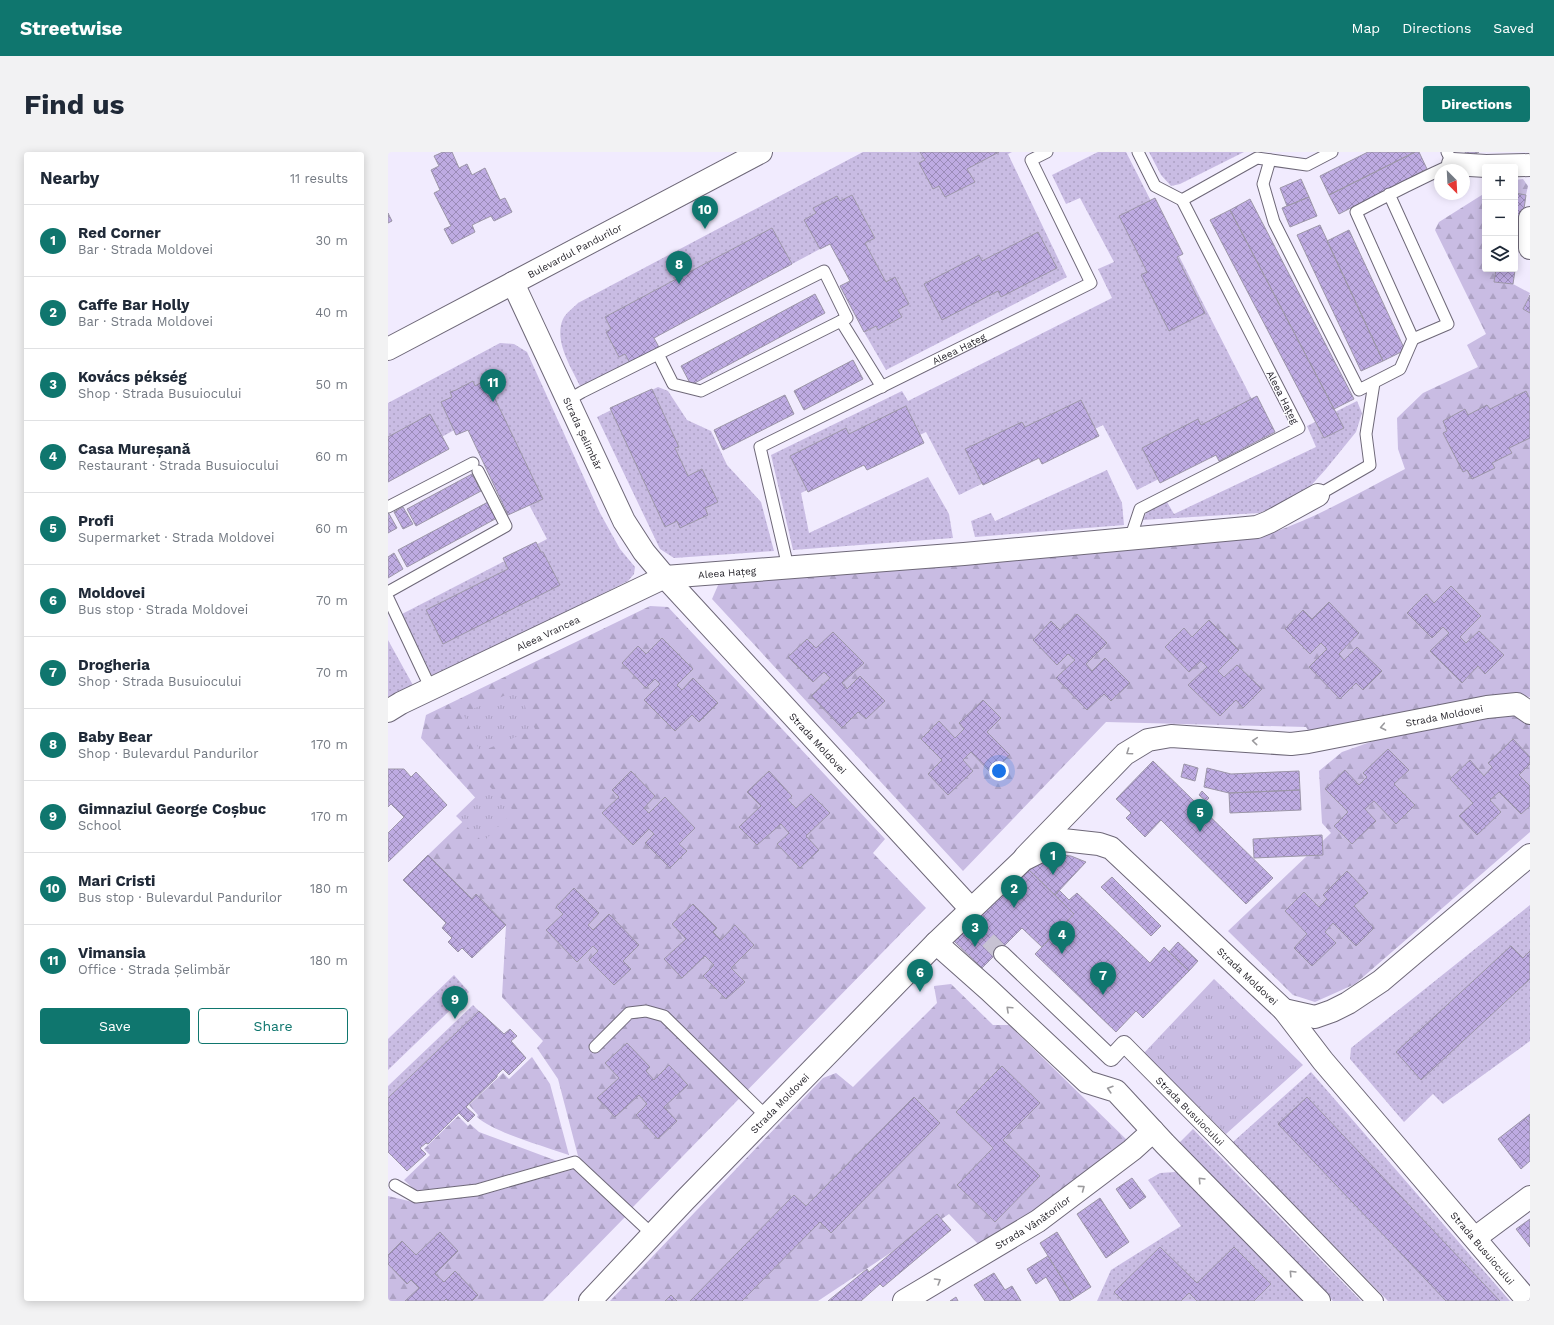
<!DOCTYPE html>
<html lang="en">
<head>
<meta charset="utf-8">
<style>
	:root { --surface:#fff; --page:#f2f2f3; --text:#1f2937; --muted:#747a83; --line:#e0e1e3; --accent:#0f766e }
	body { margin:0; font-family:"Work Sans",sans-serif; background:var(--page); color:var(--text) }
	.controls { position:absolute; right:12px; top:12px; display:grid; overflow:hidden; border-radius:4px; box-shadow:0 2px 10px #0003 }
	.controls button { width:36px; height:36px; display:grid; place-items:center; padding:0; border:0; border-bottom:1px solid var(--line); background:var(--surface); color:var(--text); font:20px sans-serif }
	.compass { position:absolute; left:1046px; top:12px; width:36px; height:36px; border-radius:50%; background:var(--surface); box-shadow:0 2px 10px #0003; rotate:156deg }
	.you { position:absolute; left:611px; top:619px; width:14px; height:14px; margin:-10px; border:3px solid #fff; border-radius:50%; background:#1a73e8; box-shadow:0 0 0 6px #1a73e833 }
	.badge { display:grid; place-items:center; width:26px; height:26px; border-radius:50%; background:var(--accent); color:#fff; font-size:13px; font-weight:700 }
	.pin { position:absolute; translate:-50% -33px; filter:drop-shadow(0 1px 2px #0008) }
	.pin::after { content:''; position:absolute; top:21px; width:14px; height:12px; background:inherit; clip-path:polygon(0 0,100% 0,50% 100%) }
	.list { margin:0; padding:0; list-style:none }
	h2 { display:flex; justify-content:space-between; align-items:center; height:52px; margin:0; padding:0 16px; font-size:17px }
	h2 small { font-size:13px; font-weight:400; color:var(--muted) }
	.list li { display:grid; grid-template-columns:26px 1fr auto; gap:12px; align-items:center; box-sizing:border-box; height:72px; padding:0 16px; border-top:1px solid var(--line) }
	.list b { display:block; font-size:15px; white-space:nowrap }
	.list p { margin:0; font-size:13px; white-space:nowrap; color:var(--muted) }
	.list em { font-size:13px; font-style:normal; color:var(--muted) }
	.actions { display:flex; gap:8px; padding:12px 16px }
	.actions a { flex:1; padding:9px 0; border:1px solid var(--accent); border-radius:4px; text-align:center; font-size:14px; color:var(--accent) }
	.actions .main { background:var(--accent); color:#fff }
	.icon { flex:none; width:22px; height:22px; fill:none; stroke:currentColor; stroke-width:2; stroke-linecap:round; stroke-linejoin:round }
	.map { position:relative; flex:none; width:1142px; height:1149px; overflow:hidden; border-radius:4px }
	header { display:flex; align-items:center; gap:24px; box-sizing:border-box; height:56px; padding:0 20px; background:var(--accent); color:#fff }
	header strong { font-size:19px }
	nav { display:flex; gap:22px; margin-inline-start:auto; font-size:14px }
	.intro { display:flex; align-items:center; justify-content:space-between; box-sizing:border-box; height:96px; padding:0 24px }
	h1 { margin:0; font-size:28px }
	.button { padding:10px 18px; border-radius:4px; background:var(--accent); color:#fff; font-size:14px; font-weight:700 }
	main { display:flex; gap:24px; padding:0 24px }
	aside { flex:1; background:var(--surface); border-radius:4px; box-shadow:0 2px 10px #0003 }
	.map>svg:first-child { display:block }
</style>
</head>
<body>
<header>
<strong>Streetwise</strong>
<nav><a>Map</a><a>Directions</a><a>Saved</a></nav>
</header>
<div class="intro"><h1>Find us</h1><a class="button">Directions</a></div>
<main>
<aside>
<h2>Nearby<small>11 results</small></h2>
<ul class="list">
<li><span class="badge">1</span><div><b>Red Corner</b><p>Bar · Strada Moldovei</p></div><em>30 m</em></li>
<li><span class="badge">2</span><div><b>Caffe Bar Holly</b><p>Bar · Strada Moldovei</p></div><em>40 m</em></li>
<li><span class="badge">3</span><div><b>Kovács pékség</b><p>Shop · Strada Busuiocului</p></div><em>50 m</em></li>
<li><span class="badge">4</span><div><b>Casa Mureșană</b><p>Restaurant · Strada Busuiocului</p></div><em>60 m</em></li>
<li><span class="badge">5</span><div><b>Profi</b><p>Supermarket · Strada Moldovei</p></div><em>60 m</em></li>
<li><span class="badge">6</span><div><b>Moldovei</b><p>Bus stop · Strada Moldovei</p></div><em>70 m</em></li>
<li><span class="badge">7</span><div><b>Drogheria</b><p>Shop · Strada Busuiocului</p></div><em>70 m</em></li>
<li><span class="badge">8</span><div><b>Baby Bear</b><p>Shop · Bulevardul Pandurilor</p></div><em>170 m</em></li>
<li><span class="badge">9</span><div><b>Gimnaziul George Coșbuc</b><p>School</p></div><em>170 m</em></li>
<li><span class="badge">10</span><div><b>Mari Cristi</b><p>Bus stop · Bulevardul Pandurilor</p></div><em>180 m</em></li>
<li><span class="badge">11</span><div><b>Vimansia</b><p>Office · Strada Șelimbăr</p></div><em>180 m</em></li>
</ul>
<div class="actions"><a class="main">Save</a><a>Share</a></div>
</aside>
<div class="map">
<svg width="1142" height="1149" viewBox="0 0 1142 1149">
	<defs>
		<pattern id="grass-dots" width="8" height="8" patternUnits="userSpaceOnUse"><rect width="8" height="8" fill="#c9bce3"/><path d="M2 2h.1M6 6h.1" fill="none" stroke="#aca1c3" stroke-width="1.8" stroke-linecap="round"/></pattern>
		<pattern id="forest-firs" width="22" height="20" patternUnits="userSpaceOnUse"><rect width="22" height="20" fill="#c9bce3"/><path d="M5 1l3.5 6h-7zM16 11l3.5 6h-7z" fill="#aca1c3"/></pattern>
		<pattern id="park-tufts" width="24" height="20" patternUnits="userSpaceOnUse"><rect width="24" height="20" fill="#c9bce3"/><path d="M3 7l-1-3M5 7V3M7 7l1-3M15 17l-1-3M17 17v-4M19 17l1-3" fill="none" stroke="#aca1c3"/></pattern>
		<pattern id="building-cross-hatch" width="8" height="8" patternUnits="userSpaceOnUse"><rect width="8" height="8" fill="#beabe2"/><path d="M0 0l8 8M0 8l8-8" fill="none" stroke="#9a8bb7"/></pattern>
	</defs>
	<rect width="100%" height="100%" fill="#f1ebfe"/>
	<!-- grass -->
	<path fill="url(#grass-dots)" d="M475,0H624L620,2L679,125L498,218L476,180L488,174L490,177L514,165L510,158L521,152L507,125L498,130L477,91L487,85L464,43L452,49L449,44L426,56L428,61L417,68L432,97L404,112L384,76L217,165L223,177L218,180L237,202L243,213L194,238C185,218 165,190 175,167C178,161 185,156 190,151Z
		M710,0H738L877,273L749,338L715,273L571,343L538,280L413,341L421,381L540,325L561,362L565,386L405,398L383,303L514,239L520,249L724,146L710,117L726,110L692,46L678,52L664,23Z
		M761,0H856L792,32L783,34L773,23Z
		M112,191L126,192L139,200L212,361L232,397L247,415L246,422L240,429L45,526L14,462L159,387L94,263L0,314V251Z
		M270,235L280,239L299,268L323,279L339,313L373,350L386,399L286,406L272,397L209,265Z
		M969,249L974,261L968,280L938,317L919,338L896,351L871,361L754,368L759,360L779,350L786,362L928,295L919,274Z
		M719,318L734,351L736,373L587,385L583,369L603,361L607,369Z
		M0,488L26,535L0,554Z
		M1142,753V889L1055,952L1045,942L1016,970L962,907L963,896Z
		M66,823L81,840L0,918V887Z
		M85,853L91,859L0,946V934Z
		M923,920L1122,1149H1000L845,990Z
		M805,977L973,1149H945L791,991Z
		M787,1020L802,1025L917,1149H709L723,1118L793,1074L760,1028L772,1021Z"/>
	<!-- forest -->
	<path fill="url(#forest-firs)" d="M1135,27L1140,34L1138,43L1127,41V28Z
		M1097,41V117H1108L1106,130L1125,132L1142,141L1135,157L1142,161V545L1134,544L929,592L918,575L718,570L575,719L324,447L331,431L868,386C920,371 968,342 1017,317L1010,297L1009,266L1035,241L1090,215L1079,193L1098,182L1047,78L1051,70Z
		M262,454L280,455L497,687L485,701L538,756L244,1056L190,1004L170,927L149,896L155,889L114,845L118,773L88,742L84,747L40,703L93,652L33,586L38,563Z
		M1098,563C1111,563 1132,561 1142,572V680L967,832L927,850L905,843L840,779L943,681L934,671L931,619L954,600L1008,581Z
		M563,832L605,873H621L742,991L595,1097L561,1062L430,1149H222L435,926L448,921L465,935L549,851L546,834Z
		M144,905L162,932L181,1003C156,994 107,981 89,965L90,963L81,953L115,921L121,927Z
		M70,964L80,974L82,972L91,980L169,1009L84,1033L28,1039L16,1028L42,1003L36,997Z
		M186,1017L238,1064L155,1149H0V1044L25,1050L94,1043Z"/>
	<!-- park -->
	<path fill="url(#park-tufts)" d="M130,538L147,577L92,600L75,561Z
		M100,633L126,659L95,690L68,664Z
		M826,827L915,913L838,982L756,901Z"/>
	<!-- building -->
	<path fill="url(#building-cross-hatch)" stroke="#9c96a8" d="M55,0H64L71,16L79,12L84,23L97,16L112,48L117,46L124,60L106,69L103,64L84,73L87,80L64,92L56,77L63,74L46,41L52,38L43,18L51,14L46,4Z
		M532,0H611L579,17L587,30L557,45L551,34L545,37L531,11L537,8Z
		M980,0H1027L941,43L932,24Z
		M1027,0H1031L1039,17L951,62L941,43Z
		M1077,0H1091L1080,6Z
		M913,27L921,45L899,54L892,36Z
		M1127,41L1138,43L1125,132L1106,130L1108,117H1127Z
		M464,43L487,86L477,91L498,130L507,125L521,152L510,158L514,165L490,178L488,174L476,180L452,134L462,129L442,92L432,97L416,68L428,61L425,56L449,44L452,49Z
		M921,45L929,64L902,75L894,56Z
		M767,46L795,102L789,105L817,161L781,179L753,123L759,120L731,64Z
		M862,47L966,247L946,257L842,58Z
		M842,58L956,276L936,286L822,68Z
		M0,61L4,69L0,71Z
		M932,73L995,209L973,219L909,83Z
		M384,76L404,112L266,186L272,197L243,213L237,202L231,205L218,180L223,177L217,165Z
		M961,78L1017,198L995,209L939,89Z
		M650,80L669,116L613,145L610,139L554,168L536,132L591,103L594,109Z
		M427,142L437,161L303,233L293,214Z
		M1142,143V161L1135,157Z
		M465,208L475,227L416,258L406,239Z
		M98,228L155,347L120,363L80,278L68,283L53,250L64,245L62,240L68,238L85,229L87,234Z
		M264,237L291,295L287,296L300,324L314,317L330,350L317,356L320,363L292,376L289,369L277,375L222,256Z
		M1138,239L1142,247V286L1121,296L1124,301L1104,311L1107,316L1084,327L1079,318L1075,320L1055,281L1059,279L1055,269L1077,257L1080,263L1099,253L1102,257Z
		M397,243L406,262L335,298L326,278Z
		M869,244L887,280L831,309L828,303L772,331L754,296L810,267L813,273Z
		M693,248L711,284L654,312L651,306L595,333L577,297L634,270L637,275Z
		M518,254L536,291L479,318L476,313L420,340L402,304L458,276L461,282Z
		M42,262L61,297L0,330V285Z
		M84,322L93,339L28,374L19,357Z
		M100,350L109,366L19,415L10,398Z
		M15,355L25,372L15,377L6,360Z
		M0,360L9,376L0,381Z
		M148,390L153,400H155L172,433L55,492L38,458L120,417L115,406Z
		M6,401L15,417L0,426V405Z
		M1063,434L1093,464L1072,485L1078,491L1091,479L1116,503L1097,522L1090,514L1074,531L1042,499L1061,481L1055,475L1044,486L1019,461L1038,442L1046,451Z
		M941,450L971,481L951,502L956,508L969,495L994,519L975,538L968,531L952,547L921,515L939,497L933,491L922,502L897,477L915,458L924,467Z
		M689,462L719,491L698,512L704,519L717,506L742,531L723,549L716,542L699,558L668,526L687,508L680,502L669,513L645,488L663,469L672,478Z
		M821,468L851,498L830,519L836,525L849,513L874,537L855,556L848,548L832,564L800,533L819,515L813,509L801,520L777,495L796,476L804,485Z
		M445,480L476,511L454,531L459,537L472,524L497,549L478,567L470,560L454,576L423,544L442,526L436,520L425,530L400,505L419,487L428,496Z
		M274,486L305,517L289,533L294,538L305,526L330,551L311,570L304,563L287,579L256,548L272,532L267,527L258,536L234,511L250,494L258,502Z
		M595,548L613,566L599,580L622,603L603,621L583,600L575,608L585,619L560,643L540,622L554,608L533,587L551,569L567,586L576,577L571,571Z
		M1125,587L1142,605V612L1131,623L1142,634V654L1133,662L1111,640L1102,648L1113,660L1089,683L1071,664L1085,651L1062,627L1082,608L1096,624L1104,615L1100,611Z
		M1000,597L1021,618L1006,632L1027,653L1008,672L986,649L977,657L988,669L964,692L946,674L960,660L937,637L957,618L971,633L979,625L975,621Z
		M765,609L885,726L858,752L773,668L757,685L738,666L743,661L728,647Z
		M796,612L810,616L807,629L793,625Z
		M819,616L843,622L911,619L912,638L841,641L816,635Z
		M0,617H16L23,625L28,620L59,653L0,710V681L16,665L3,652L0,655Z
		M243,619L267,644L256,656L261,661L277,645L307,676L291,692L299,699L282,716L257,691L266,682L261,677L245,693L214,661L231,645L224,638Z
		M381,619L404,644L400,648L408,656L423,642L442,661L418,684L431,698L412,716L389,692L401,681L393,672L369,693L351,675L373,654L359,640Z
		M912,638L913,658L842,661L841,641Z
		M814,639L821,646L818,649L811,643Z
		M934,683L935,703L866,706L865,687Z
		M40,703L84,747L88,742L118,773L84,806L74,796L70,800L60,790L64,786L54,776L58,771L15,728Z
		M674,703L683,704L698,710L667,743L640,717L665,705Z
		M638,715L686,762L654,795L634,776L594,816L566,789Z
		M959,719L980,741L966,754L986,776L968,794L945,771L937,780L948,791L924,814L906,796L919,782L897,759L916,740L931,755L939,747L935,743Z
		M724,725L773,774L763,784L713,735Z
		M186,736L211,761L200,773L205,778L221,762L251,793L235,809L243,817L226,833L201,808L210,799L205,794L189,810L158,778L175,762L168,755Z
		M671,738L681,748L689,741L762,811L776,795L801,819L755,866L748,859L728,880L647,802L686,762L667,743Z
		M305,752L329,776L325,780L333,788L347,773L366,793L343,816L357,830L338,847L315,824L326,813L317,804L294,826L276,807L298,787L284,772Z
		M790,790L810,809L801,819L781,800Z
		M1123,794L1135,806L1142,799V827L1033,928L1008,900Z
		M91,859L116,882L122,877L129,884L123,889L138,906L121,923L115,917L109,923V925L78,955L87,963L80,970L71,961L40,992L38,991L32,996L38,1002L19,1019L0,1000V946Z
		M239,891L262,915L258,919L266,928L281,913L300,933L276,955L289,969L270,987L248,963L259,952L251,943L227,965L209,946L231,926L217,911Z
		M614,914L652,951L615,988L652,1024L607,1070L569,1033L605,996L568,960Z
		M526,945L552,971L443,1081L432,1070L354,1149H302L406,1043L418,1054Z
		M919,945L1112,1149H1058L928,1012L890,972Z
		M1142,962V971L1137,966Z
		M1137,966L1142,971V1009L1133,1017L1110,987Z
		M744,1026L758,1045L742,1057L728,1037Z
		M712,1046L741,1090L718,1106L689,1062Z
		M549,1062L563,1078L495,1135L492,1132L473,1149H440L479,1117L481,1120Z
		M1142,1067V1095L1128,1077Z
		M52,1080L70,1099L47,1122L56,1130L67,1119L90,1143L84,1149H60L58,1147L56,1149H17L31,1136L23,1128L19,1132L0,1112V1103L14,1089L28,1103Z
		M669,1080L703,1135L686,1146L652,1091Z
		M772,1095L809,1131L846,1095L883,1132L866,1149H809L801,1141L793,1149H735L726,1140Z
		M660,1104L686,1146L681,1149H672L658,1125L648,1132L639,1117Z
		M606,1121L617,1138L624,1134L633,1149H597L586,1133Z
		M283,1143L289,1149H277Z
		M568,1145L570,1149H562Z"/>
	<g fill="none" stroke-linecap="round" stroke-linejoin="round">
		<!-- pedestrian-tunnel -->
		<path stroke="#c7c2d3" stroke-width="16" stroke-dasharray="16 8" stroke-linecap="butt" d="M583,771L611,799"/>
		<!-- service casing -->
		<g stroke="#6e6878" stroke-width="13">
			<g id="service">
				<path d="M882,8L875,32L886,70L971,238L1012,217L1025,187"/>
				<path d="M1001,42L1060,172L1025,187L968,60C1000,43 1032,27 1065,12L1059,0"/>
				<path d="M794,48L869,6L919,13L944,0"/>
				<path d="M453,169L494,235"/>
				<path d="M180,248L194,240L436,119L459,166L313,239L285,232L270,202"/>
				<path d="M930,343L982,313L978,282L986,231"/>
				<path d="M0,355L85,311"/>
				<path d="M742,387L752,357L911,276L794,48L767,34L750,0"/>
				<path id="s1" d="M400,415L372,295L703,131L643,8L659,0"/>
				<path d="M0,440L118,374L90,319"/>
				<path d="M0,446L43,537"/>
				<path d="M207,895L241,861L258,859L276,864L379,965"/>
				<path d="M7,1033L28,1045L89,1038L187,1010L265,1083"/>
			</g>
		</g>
		<!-- pedestrian casing -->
		<g stroke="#6e6878" stroke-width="18">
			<g id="pedestrian">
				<path id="s2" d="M614,802L723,906L736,892L836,993L987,1149"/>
			</g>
		</g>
		<!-- minor casing -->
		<g stroke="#6e6878" stroke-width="24">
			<g id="minor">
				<path d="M1065,12L1098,14L1142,13"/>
				<path d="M1142,66V96"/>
				<path id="s3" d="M125,131L236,369L256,400L277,425L583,757"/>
				<path id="s4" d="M0,559L13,551L277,425L576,402L869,375L881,370L930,343"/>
				<path id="s5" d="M637,705L737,602L760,588L783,584L903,592L920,590L1099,555L1129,552L1142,561"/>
				<path d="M548,791L601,838L699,930L728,939L777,992L931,1149"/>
				<path id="s6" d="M896,858L935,909L1140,1149"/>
				<path d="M1087,1086L1142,1045"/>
				<path id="s7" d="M516,1149L650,1069L744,998L765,979"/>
			</g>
		</g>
		<!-- tertiary casing -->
		<g stroke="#6e6878" stroke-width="24">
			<g id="tertiary">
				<path id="s8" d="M202,1149L296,1049L548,791L635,708L675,688L711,692L723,696L896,858L927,865L944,859L960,851L993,829L1142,703"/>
			</g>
		</g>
		<!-- secondary casing -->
		<g stroke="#6e6878" stroke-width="24">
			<g id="secondary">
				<path id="s9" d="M0,197L373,0"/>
			</g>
		</g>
		<!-- service -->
		<use href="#service" stroke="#fff" stroke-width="11"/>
		<!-- pedestrian -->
		<use href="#pedestrian" stroke="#fff" stroke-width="16"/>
		<!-- minor -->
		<use href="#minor" stroke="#fff" stroke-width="22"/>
		<!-- tertiary -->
		<use href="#tertiary" stroke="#fff" stroke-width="22"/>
		<!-- secondary -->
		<use href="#secondary" stroke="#fff" stroke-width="22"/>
	</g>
	<!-- one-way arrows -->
	<defs><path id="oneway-chevron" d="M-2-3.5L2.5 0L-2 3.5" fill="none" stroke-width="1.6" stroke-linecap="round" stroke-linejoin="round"/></defs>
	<g stroke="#9b9a9d">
		<use href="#oneway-chevron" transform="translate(995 575) rotate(169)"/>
		<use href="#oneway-chevron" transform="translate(867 589) rotate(-175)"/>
		<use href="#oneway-chevron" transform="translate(741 600) rotate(145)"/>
		<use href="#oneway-chevron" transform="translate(621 857) rotate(-137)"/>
		<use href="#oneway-chevron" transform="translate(722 937) rotate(-163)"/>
		<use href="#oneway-chevron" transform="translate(813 1028) rotate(-134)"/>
		<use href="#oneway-chevron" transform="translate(694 1036) rotate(-37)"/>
		<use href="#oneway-chevron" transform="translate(904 1121) rotate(-134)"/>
		<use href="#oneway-chevron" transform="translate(550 1129) rotate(-31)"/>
	</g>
	<g text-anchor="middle" stroke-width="3" stroke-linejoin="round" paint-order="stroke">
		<!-- street labels -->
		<g font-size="10" fill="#211f26" stroke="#fcfbff">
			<text dy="4" stroke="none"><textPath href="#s9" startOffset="211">Bulevardul Pandurilor</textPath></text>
			<text dy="4" stroke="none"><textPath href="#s1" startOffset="345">Aleea Hațeg</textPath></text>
			<text transform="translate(895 245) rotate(63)" y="4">Aleea Hațeg</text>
			<text dy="4" stroke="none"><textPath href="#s3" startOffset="166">Strada Șelimbăr</textPath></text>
			<text dy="4" stroke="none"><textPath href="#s4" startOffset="370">Aleea Hațeg</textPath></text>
			<text dy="4" stroke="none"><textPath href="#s4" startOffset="178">Aleea Vrancea</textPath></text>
			<text dy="4" stroke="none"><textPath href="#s5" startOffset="470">Strada Moldovei</textPath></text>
			<text dy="4" stroke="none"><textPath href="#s3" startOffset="558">Strada Moldovei</textPath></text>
			<text dy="4" stroke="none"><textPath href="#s8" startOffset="899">Strada Moldovei</textPath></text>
			<text dy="4" stroke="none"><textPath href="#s8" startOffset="274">Strada Moldovei</textPath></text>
			<text dy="4" stroke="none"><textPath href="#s2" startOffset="264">Strada Busuiocului</textPath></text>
			<text dy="4" stroke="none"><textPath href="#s7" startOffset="151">Strada Vânătorilor</textPath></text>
			<text dy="4" stroke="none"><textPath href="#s6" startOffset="310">Strada Busuiocului</textPath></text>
		</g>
	</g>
</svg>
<div class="controls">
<button>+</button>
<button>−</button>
<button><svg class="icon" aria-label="layers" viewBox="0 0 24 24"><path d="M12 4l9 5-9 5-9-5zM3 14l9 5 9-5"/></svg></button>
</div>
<svg class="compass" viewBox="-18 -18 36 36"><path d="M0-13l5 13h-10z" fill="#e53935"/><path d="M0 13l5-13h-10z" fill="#747a83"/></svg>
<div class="you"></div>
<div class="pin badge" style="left:665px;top:723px">1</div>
<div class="pin badge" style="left:626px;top:756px">2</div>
<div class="pin badge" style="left:587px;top:795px">3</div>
<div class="pin badge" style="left:674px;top:802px">4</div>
<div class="pin badge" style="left:812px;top:680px">5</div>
<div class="pin badge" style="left:532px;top:840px">6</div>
<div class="pin badge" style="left:715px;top:843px">7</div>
<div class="pin badge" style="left:291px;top:132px">8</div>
<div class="pin badge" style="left:67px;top:867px">9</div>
<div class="pin badge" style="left:317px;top:77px">10</div>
<div class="pin badge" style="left:105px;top:250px">11</div>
</div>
</main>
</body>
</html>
